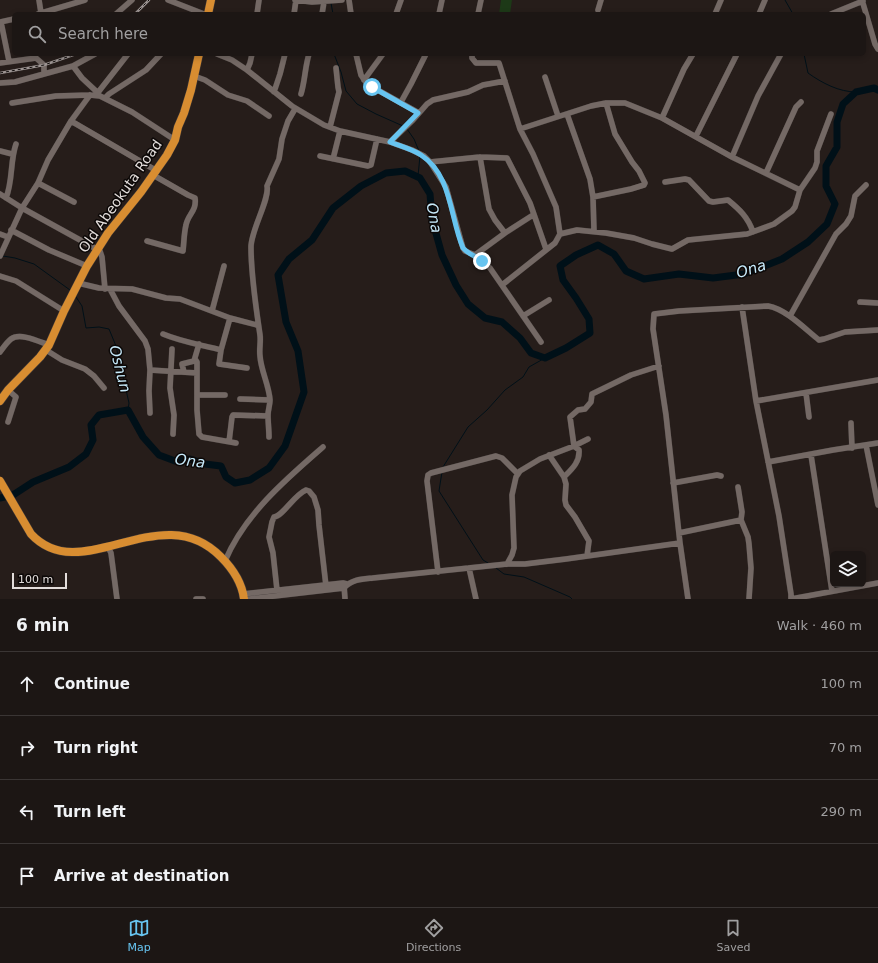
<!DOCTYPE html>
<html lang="en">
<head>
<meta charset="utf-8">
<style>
	:root { --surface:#1c1614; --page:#251f1d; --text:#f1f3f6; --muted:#a09fa0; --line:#3a3534; --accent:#67c4f0 }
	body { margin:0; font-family:"DejaVu Sans",sans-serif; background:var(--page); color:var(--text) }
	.controls { position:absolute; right:12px; bottom:12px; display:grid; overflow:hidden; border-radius:6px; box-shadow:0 2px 6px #0003 }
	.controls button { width:36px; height:36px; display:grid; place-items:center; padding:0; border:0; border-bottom:1px solid var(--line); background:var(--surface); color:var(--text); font:20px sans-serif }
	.scale { position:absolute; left:12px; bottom:10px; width:55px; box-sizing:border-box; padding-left:4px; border:2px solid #e3dddb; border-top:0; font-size:11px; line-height:14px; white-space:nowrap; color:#e3dddb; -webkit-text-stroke:3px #0c0807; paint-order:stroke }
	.stop { position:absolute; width:12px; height:12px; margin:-9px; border:3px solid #67c4f0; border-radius:50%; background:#fff }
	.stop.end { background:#67c4f0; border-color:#fff; box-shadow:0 1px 4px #0008 }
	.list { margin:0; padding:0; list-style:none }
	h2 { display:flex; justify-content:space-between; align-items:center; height:52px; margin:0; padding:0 16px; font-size:17px }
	h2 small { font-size:13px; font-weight:400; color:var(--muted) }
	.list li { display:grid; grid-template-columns:26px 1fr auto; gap:12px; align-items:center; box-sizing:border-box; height:64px; padding:0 16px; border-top:1px solid var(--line) }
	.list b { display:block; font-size:15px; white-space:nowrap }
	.list em { font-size:13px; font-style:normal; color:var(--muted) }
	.icon { flex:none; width:22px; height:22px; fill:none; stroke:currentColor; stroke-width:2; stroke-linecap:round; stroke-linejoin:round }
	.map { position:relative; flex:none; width:878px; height:599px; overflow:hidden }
	.search { position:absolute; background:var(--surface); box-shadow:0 2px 6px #0003; left:12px; right:12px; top:12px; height:44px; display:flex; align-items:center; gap:10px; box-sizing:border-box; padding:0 14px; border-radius:6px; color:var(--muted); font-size:15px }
	.sheet { height:308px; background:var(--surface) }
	nav { display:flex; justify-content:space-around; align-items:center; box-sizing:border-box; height:56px; border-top:1px solid var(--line); background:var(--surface); font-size:11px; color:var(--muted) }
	nav a { display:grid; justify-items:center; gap:2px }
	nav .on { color:var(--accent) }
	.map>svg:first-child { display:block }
</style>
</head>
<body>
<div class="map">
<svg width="878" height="599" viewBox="0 0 878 599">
	<rect width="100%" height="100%" fill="#261d1a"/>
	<!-- green -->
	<path fill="#1d3917" d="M501,0H512L510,14H499Z"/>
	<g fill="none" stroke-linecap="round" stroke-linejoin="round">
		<!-- stream -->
		<path stroke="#001018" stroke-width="1" d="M785,0L793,14
			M331,3L333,14
			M334,54L341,72L346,91L357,104L376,114L403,126
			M804,54L808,73C822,83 839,92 856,92
			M407,129L414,139L419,151
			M418,176L420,156
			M3,256L15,258L34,264L70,290
			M76,297L82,306L86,328L99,327L109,329L116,346L129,403L128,410
			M443,467L468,427L487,410L505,390L523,377L529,367L545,358
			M442,472L439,491L483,560L488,563
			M496,568L504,574L524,577L570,597L572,599"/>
		<!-- river -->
		<path stroke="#001018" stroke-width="7" d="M0,498L13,495L33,482L69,467L86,454L93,440L91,425L99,415L128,410L143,437L159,455L175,461L190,459L205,464L221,466L226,477L235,483L250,480L269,468L285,446L304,392L298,351L286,322L278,275L289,259L312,240L333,208L361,186L386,173L405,171L420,178L430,194L432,219L442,255L456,285L468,304L485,318L502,322L520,338L531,353L545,358L566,348L590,333L589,319L576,298L563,280L560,266L576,255L598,245L614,254L626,271L644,279L679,274L713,278L744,274L782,259L808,242L827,224L835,204L826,186V166L837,147V122L843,104L856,92L874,88L878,90"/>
		<!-- minor casing -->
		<g stroke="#413a38" stroke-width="6">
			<path id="minor" d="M39,0L41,13
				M168,0L204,14
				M295,0L312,2L342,0
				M349,0L351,14
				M862,0L875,44L878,49
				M598,10L601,0
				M38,14L85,0
				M116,14L132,0
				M257,14L259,0
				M294,14L296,0
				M322,14L324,2
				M396,14L401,0
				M439,14L442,0
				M478,14L481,0
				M715,14L721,0
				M759,14L765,0
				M831,14L863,1
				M0,22L14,19
				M1,22L9,61
				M217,54L232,60L247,70L292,106L324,125L340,131L390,142L412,150L424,156L430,162L446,187L463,248L465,251L475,255L490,268L541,342
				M356,54L361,75L367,84L419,113
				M472,54V58L476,63H499L520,129L533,154L556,207L560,234L555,243L502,285
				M0,63L36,58L44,65V73
				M73,66L82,78L97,92
				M247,70L250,63L252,54
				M194,76L205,80L228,95L247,101L269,116
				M545,77L558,116
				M364,80L383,54
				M0,83L15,82L73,66L95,54
				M274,92L280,74L285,54
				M301,94C305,81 305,67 309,54
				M96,95L128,54
				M105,98L109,94L146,70L161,54
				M401,102L411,84L426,54
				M12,103L56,96L90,95L100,96L132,112L175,140
				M567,114L590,179L593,197L594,231
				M662,118L684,69L693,54
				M71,121L157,171
				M330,127L339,92L338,87L336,68
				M520,129L591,106L606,103H625L662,118L732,157L800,190
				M696,136L737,54
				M390,142L413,120L427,104L433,100L468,92L483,85L505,81
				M0,151L12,154
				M320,156L368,166L371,165L377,139
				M480,157L489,209L495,220L505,233
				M732,157L758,96L781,54
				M333,159L340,131
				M430,162L480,157L507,158L530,203L546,249
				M766,173L796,107L801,102
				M665,182L685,179L689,180L709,201L713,202L728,200C739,209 748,217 753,232
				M38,183L74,202
				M0,194L22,208L100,251L102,257L105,289
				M593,197L631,189L644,185L645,183L639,171L632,162L615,134L606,103
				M6,198C13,181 10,161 16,144
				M11,230L49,250L87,266
				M0,234L8,237
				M560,234L577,230L606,233L634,238L652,244L672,249L688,240L747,234L774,224L792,211L795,207L800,190L815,168L817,162V151L831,114
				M147,241L183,251C184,242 184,233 186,225C188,214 197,211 195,198L188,195L153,175
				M475,255L505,233L533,215
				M0,256L22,208L38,183L48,160L71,121L90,95
				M0,276L16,281L64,311
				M78,283L99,288L132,289L166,298L180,299L230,318L257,325
				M110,289L119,306L145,341L148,349L150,370L149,391L150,413
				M860,302L878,303
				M742,307L756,401L779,516L791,594V599
				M212,311L224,266
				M523,316L549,300
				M790,316L836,234L846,224L851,216L855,196L866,185
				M230,318L221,350L219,364L247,368
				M163,334C182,342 202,345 221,350
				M172,349L170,388L174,415L173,434
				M46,350L62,360L85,369L94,376L104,388
				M0,352C3,348 7,342 11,339C20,332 40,342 49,345
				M195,359L197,362V373
				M150,370L197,373V410L199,434L202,437L236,443
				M184,372L182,364L194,361L199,344
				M806,393L809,417
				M197,395H225
				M240,399L270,400
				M756,401L878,380
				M8,422L16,397L8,390
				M851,423L852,448
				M269,437C269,430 268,422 268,415C268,410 270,405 270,400C269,385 261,371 260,356C259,349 261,342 260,335C256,307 251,276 251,247C251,230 270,199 267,186L279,159L282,139L288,121L295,109
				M229,442L232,417L233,415L268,416
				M866,445L878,505
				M549,455L564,477L566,484L565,500L566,505L575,517L589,541L587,556
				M811,455L832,591
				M768,462L833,450L878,443
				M564,477C572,469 580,462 579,450L574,446L570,417L578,410L585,409L591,402L592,394L631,375L659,366
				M673,483L717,475L721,476
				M738,487L742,512L741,520L748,537L749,544L751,568L749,599
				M679,533L741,520
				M108,547L111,553L117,599
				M225,561C245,514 285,480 323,447
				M507,564L512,555L514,548L512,495L516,477L520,471L540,459L574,446L588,439
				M469,568L476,599
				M438,572L427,481L428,475L431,473L496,456L502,458L518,474
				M344,585L345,599
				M277,590L273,553L269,537L272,522L274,517C283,516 294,495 306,490L309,491L314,497L318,510L319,525L326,586
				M243,594L343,583L347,584
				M196,599H203
				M249,599L344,588C352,579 363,579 373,578L507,564H525L566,559L680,543
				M688,599L680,543L666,415L653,329L654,314L679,311L768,306C786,309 805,329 819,340L824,339L845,332L878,330
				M791,599L878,583"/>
		</g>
		<!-- highway casing -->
		<g stroke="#413a38" stroke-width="9">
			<path id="highway" d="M208,14L211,0
				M0,401L8,390L40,357L49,345L64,311L87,266L108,233L141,192L167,155L175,140L178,127L184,113L191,90L199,54
				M0,481L31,534C82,589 161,495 221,557C232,568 242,583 244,599"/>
		</g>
		<!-- minor -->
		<use href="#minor" stroke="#746965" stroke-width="5.5"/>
		<!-- highway -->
		<use href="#highway" stroke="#d88d31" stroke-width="8"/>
		<!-- rail casing -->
		<g stroke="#9d9593" stroke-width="2.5">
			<path id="rail" d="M135,14L149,0
				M0,73L44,65L76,54"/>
		</g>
		<!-- rail -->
		<use href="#rail" stroke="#0c0807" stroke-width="1" stroke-dasharray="3" stroke-linecap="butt"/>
	</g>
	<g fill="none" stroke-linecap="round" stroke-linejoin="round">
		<!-- route -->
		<path stroke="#67c4f0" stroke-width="5" d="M372,87L418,113L390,142C400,146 412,149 421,155C452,175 450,218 463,248C468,254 476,256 482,261"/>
	</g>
	<g text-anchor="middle" stroke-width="3" stroke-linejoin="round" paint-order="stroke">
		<!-- street labels -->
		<g font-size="14" fill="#e3dddb" stroke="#0c0807">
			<text transform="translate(120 196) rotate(-55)" y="5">Old Abeokuta Road</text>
		</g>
		<!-- water labels -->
		<g font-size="15" font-style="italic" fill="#c7eafb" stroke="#0c0807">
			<text transform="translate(434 218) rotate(80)" y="5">Ona</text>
			<text transform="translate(751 269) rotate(-17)" y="5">Ona</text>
			<text transform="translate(120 369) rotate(76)" y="5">Oshun</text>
			<text transform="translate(190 461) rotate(7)" y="5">Ona</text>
		</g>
	</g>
</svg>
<div class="controls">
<button><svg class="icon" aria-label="layers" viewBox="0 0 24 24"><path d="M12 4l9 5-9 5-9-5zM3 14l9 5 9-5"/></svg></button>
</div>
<div class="scale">100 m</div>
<div class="stop" style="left:372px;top:87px"></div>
<div class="stop end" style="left:482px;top:261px"></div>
<div class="search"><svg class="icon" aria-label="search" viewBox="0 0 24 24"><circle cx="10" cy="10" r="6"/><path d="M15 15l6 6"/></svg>Search here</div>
</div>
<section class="sheet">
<h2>6 min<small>Walk · 460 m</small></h2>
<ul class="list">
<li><svg class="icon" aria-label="ahead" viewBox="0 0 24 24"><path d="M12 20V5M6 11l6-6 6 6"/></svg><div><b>Continue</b></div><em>100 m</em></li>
<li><svg class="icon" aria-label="right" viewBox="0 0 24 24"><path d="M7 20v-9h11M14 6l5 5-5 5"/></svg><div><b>Turn right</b></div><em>70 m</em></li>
<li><svg class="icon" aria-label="left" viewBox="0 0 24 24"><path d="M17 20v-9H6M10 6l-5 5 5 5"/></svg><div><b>Turn left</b></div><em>290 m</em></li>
<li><svg class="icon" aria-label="arrive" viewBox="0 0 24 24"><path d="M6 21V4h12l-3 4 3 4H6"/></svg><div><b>Arrive at destination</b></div></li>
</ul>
</section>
<nav>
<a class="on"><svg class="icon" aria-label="map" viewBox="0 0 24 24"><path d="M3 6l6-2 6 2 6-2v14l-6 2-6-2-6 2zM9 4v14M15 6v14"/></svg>Map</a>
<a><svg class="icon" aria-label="directions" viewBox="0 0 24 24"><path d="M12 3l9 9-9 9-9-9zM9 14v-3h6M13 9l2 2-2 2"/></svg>Directions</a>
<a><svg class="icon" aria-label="saved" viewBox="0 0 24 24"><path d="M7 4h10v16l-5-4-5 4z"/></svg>Saved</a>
</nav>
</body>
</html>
